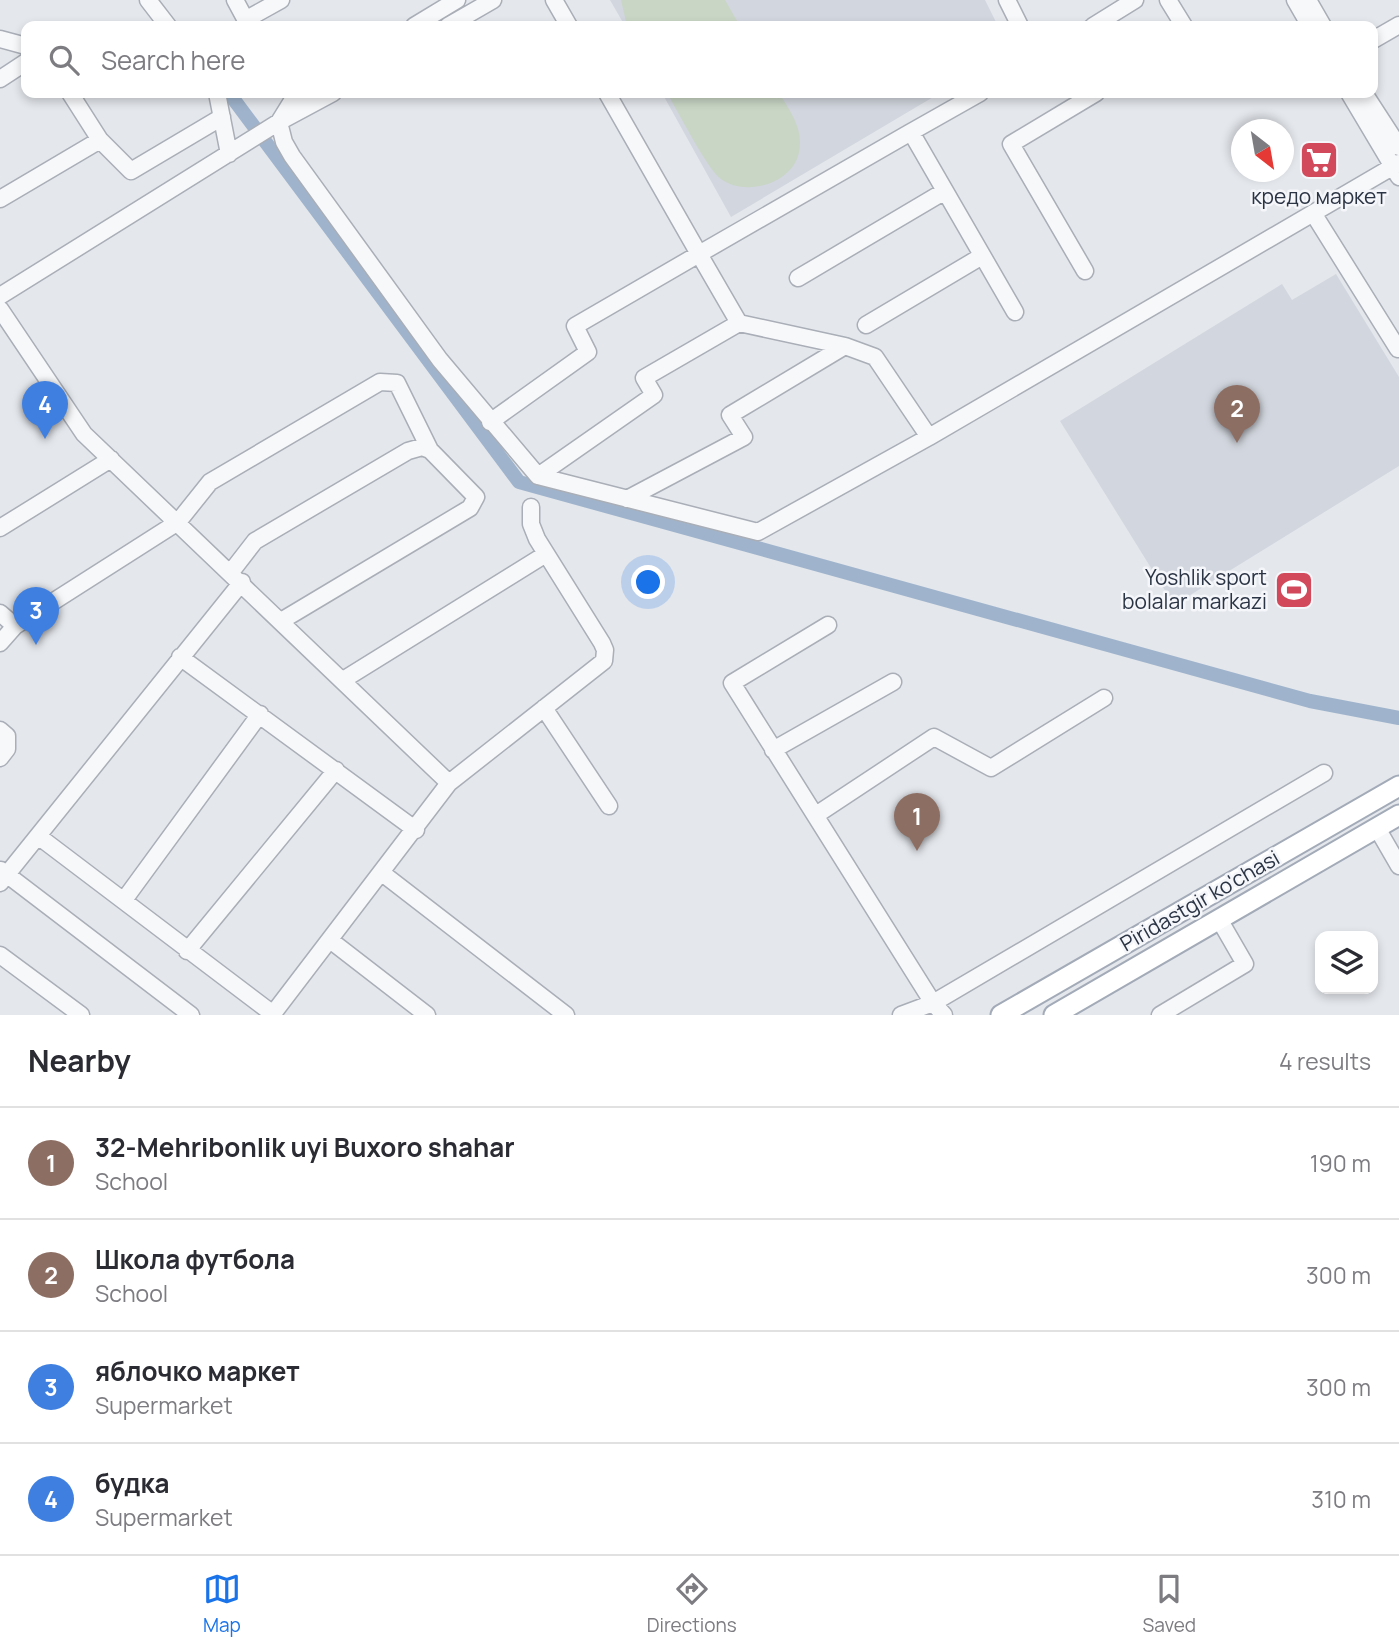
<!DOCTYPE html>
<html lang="en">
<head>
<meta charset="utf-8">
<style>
	:root { --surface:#fff; --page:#f7f7f7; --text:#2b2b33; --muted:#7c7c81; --line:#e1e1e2; --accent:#1a73e8 }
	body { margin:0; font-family:Manrope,sans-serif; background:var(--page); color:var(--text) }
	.controls { position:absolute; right:21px; bottom:21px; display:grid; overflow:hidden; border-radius:14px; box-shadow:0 4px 10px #0003 }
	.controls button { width:63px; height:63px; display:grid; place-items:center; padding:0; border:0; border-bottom:2px solid var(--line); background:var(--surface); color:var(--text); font:35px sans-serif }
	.compass { position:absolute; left:1231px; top:119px; width:63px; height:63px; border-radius:50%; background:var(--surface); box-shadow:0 4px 10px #0003; rotate:149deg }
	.you { position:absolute; left:649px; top:583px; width:24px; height:24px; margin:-18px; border:5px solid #fff; border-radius:50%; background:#1a73e8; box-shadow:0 0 0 10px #1a73e833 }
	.badge { display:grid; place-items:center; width:46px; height:46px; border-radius:50%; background:var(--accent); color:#fff; font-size:23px; font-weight:700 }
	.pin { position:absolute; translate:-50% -58px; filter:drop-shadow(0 2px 4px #0008) }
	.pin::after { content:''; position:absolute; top:37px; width:24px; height:21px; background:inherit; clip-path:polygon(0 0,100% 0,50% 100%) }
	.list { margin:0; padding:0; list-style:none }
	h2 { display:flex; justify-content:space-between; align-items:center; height:91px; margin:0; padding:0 28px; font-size:30px }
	h2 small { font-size:23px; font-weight:400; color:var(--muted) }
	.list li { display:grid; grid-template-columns:46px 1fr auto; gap:21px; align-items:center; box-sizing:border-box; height:112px; padding:0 28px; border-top:2px solid var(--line) }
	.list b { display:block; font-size:26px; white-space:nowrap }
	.list p { margin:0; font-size:23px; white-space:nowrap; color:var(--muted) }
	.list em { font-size:23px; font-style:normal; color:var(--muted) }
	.icon { flex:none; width:38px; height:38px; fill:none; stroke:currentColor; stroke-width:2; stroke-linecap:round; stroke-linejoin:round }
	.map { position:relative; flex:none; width:1399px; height:1015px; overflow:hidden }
	.search { position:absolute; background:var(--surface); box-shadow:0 4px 10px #0003; left:21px; right:21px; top:21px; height:77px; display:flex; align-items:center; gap:18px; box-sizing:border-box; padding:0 24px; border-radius:14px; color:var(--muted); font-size:26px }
	.sheet { height:539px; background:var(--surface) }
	nav { display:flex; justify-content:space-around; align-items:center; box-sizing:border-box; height:98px; border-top:2px solid var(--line); background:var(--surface); font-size:19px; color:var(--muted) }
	nav a { display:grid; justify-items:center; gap:4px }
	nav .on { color:var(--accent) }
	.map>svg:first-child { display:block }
</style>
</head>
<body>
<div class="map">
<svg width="1399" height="1015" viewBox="0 0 1399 1015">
	<rect width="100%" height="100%" fill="#e4e7ec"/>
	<!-- built -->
	<path fill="#d2d6de" d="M610,0H985L998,26H625Z
		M662,93H940L731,217Z
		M1336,274L1399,377V466L1174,605L1060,421L1282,284L1292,300Z"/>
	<!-- green -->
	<path fill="#c9d6c5" d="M621,0H725L740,26H627Z
		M667,93H779C790,111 804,129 799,152C793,184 745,197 721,179C707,169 678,111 667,93Z"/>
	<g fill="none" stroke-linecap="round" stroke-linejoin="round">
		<!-- canal -->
		<path stroke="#9fb4cc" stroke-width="14" d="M229,93L519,482L1310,701L1399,718"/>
		<!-- minor casing -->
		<g stroke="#a9aeb7" stroke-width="19">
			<path id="minor" d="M148,0L168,26
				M235,0L249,26
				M554,0L569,26
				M1007,0L1020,26
				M1168,0L1184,26
				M1295,0L1310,26
				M1308,0L1323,26
				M245,20L281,0
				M414,26L457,0
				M448,26L493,0
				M1093,26L1135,0
				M0,39L26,46
				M1373,40L1399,25
				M0,79L26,62
				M70,93L100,140L131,171L222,117
				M217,93L229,154
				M305,93L292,101L279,122L284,142L292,156L440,360L538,476L758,532L929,437L875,357L845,346
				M1349,93L1399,177
				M1364,93L1399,147
				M911,132L980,93
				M0,199L100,140
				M1313,213L1398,349
				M1085,271L1011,144L1096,93
				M798,278L945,191
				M0,296L279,122L333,93
				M0,309L84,434L449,783
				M866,325L982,256
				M490,422L588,352L575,326L699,254L607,93
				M929,437L1399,163
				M538,476L654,395L644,378L739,323L699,254L911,132L1015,312
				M627,499L744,437L730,415L845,346L739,323
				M0,528L111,459
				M231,572L255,541L408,451L422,447L430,450L476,497L470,508L281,621
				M0,613L15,626
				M828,625L732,683L933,1003L944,1015
				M0,643L15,626L178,522L210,482L380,382L397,383L430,450
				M180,657L416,830
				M343,680L546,554
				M544,708L609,806
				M0,730L7,736V749L0,758
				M773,750L893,682
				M816,815L934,737L991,768L1104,698
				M1377,828L1399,866
				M38,836L273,1014
				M1,870L191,1015
				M382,873L566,1015
				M0,883L242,582
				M124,900L260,714
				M330,940L427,1015
				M187,951L336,770
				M0,955L81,1015
				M272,1015L449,783L604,661L605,650L602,643L537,539L531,524V507
				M901,1015L933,1003L1324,773
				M1160,1015L1245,964L1219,919"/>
		</g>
		<!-- major casing -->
		<g stroke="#a3abb8" stroke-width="23">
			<path id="major" d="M1001,1015L1399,786
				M1054,1015L1399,815"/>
		</g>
		<!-- minor -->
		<use href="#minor" stroke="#f7f8fa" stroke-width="16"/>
		<!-- major -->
		<use href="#major" stroke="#fff" stroke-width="19"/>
	</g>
	<!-- icons -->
	<defs>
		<g id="supermarket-square" transform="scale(2.0125)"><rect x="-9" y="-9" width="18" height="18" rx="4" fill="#d1495b" stroke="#f4f6f9"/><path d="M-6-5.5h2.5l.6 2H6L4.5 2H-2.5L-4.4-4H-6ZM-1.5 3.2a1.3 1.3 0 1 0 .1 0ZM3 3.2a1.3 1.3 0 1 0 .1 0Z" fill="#fff"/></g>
		<g id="stadium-square" transform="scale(2.0125)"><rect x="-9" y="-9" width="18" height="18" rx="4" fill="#d1495b" stroke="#f4f6f9"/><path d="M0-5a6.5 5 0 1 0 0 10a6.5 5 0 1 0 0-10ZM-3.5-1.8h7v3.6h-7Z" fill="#fff"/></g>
	</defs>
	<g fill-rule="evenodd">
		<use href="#supermarket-square" x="1319" y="160"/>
		<use href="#stadium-square" x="1294" y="590"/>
	</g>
	<g text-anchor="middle" stroke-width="5" stroke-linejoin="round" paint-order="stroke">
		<!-- poi labels -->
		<g font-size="21" fill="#2b3445" stroke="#f4f6f9">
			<text x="1319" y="204">кредо маркет</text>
			<text x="1267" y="585" text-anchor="end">Yoshlik sport<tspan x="1267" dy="24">bolalar markazi</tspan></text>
		</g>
		<!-- street labels -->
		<g font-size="21" fill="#2b3445" stroke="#f4f6f9">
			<text transform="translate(1200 901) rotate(-30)" y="7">Piridastgir ko'chasi</text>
		</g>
	</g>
</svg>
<div class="controls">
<button><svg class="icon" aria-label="layers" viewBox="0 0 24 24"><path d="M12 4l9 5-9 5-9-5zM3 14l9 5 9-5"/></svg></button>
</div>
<svg class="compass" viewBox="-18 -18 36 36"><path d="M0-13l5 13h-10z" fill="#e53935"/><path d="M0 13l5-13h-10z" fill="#7c7c81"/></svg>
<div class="you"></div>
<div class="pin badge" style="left:917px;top:851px;background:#8d6e63">1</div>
<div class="pin badge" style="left:1237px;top:443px;background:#8d6e63">2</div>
<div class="pin badge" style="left:36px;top:645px;background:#3f7fe0">3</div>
<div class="pin badge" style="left:45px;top:439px;background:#3f7fe0">4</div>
<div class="search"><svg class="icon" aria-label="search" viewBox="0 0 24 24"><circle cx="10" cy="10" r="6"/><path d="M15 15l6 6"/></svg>Search here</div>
</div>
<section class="sheet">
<h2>Nearby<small>4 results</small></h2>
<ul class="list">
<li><span class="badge" style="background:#8d6e63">1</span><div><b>32-Mehribonlik uyi Buxoro shahar</b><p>School</p></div><em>190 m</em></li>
<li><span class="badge" style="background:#8d6e63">2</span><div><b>Школа футбола</b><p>School</p></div><em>300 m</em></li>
<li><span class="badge" style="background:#3f7fe0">3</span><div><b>яблочко маркет</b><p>Supermarket</p></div><em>300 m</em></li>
<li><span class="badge" style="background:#3f7fe0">4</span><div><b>будка</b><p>Supermarket</p></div><em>310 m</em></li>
</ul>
</section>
<nav>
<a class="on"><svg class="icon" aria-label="map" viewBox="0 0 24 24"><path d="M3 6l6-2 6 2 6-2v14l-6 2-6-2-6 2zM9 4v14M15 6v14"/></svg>Map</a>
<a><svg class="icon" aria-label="directions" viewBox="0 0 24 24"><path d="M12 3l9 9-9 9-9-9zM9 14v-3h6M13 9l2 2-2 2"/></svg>Directions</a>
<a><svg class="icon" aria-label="saved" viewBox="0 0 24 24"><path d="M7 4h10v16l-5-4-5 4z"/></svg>Saved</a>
</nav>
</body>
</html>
